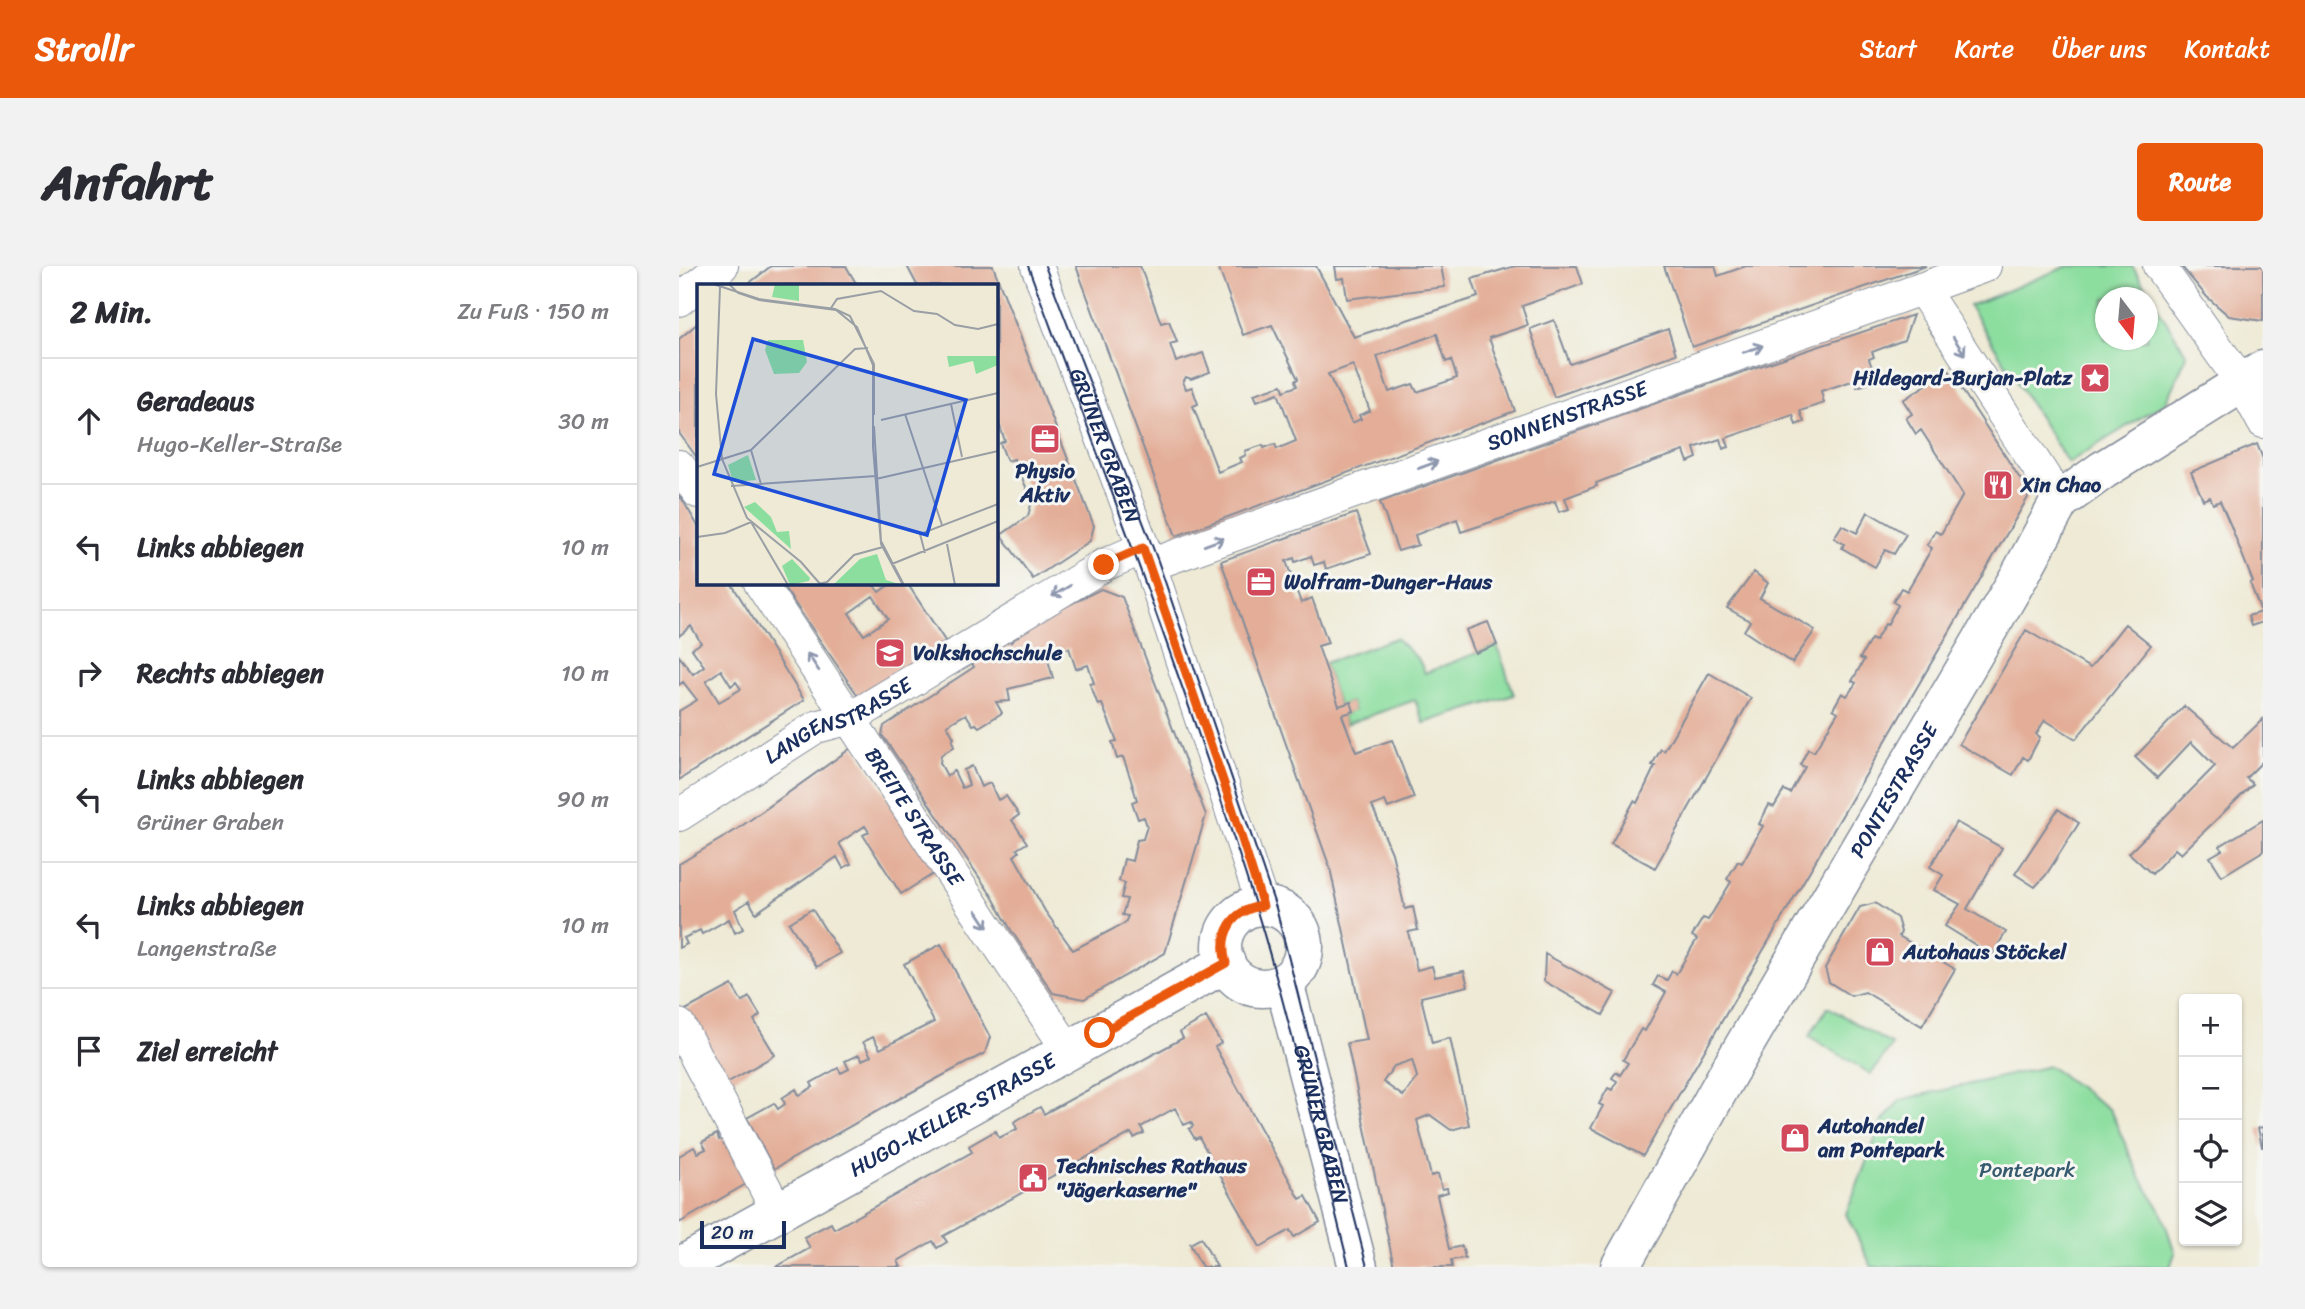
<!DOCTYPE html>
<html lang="de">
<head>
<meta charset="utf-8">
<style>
	:root { --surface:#fff; --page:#f2f2f3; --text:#2b2b33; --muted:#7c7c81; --line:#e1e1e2; --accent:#ea580c }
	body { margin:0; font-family:Sriracha,sans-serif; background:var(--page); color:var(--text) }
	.controls { position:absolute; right:21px; bottom:21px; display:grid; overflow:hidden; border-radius:7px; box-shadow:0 2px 5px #0004 }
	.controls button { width:63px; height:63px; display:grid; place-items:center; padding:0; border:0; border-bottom:2px solid var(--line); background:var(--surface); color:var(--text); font:35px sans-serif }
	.compass { position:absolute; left:1416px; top:21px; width:63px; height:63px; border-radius:50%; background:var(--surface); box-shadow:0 2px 5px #0004; rotate:164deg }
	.scale { position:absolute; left:21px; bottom:18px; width:86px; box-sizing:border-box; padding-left:7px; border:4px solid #1b2f5e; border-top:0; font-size:19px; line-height:24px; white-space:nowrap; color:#1b2f5e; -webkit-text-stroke:5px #f6f6f2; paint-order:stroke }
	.stop { position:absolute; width:21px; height:21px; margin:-16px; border:5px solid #ea580c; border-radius:50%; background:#fff }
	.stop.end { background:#ea580c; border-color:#fff; box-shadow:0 2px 7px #0008 }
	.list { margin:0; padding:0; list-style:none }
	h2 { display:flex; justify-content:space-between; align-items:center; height:91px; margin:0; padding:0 28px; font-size:30px }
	h2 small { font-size:23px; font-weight:400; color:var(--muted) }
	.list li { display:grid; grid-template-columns:46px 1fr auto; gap:21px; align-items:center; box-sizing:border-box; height:126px; padding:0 28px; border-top:2px solid var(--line) }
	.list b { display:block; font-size:26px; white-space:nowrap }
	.list p { margin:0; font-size:23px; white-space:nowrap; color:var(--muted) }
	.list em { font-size:23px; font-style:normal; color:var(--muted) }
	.icon { flex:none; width:38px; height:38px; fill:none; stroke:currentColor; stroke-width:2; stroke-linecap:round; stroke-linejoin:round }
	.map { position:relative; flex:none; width:1584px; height:1001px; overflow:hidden; border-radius:7px }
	header { display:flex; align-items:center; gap:42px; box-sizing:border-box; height:98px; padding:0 35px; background:var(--accent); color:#fff }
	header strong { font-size:33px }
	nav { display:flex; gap:38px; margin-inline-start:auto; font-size:24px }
	.intro { display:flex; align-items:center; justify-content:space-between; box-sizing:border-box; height:168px; padding:0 42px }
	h1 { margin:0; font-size:49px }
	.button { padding:18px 32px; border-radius:7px; background:var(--accent); color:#fff; font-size:24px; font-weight:700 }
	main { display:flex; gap:42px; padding:0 42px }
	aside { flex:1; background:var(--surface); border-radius:7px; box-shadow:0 2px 5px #0004 }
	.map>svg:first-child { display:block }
</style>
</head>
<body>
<header>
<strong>Strollr</strong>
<nav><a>Start</a><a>Karte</a><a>Über uns</a><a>Kontakt</a></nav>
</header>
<div class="intro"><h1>Anfahrt</h1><a class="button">Route</a></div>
<main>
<aside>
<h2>2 Min.<small>Zu Fuß · 150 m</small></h2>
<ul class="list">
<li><svg class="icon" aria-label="ahead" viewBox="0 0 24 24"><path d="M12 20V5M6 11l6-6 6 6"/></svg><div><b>Geradeaus</b><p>Hugo-Keller-Straße</p></div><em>30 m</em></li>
<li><svg class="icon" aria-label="left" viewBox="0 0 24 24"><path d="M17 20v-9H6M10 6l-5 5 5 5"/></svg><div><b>Links abbiegen</b></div><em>10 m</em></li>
<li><svg class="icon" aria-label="right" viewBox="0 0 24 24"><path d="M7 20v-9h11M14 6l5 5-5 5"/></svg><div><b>Rechts abbiegen</b></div><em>10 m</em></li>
<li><svg class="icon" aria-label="left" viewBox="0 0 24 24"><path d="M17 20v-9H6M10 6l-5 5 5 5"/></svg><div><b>Links abbiegen</b><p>Grüner Graben</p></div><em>90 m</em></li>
<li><svg class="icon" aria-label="left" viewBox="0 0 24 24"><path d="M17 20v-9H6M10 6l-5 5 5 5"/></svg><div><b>Links abbiegen</b><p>Langenstraße</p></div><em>10 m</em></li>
<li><svg class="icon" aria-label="arrive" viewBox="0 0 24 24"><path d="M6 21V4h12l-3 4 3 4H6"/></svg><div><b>Ziel erreicht</b></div></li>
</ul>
</aside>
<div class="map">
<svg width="1584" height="1001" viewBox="0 0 1584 1001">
	<rect width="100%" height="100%" fill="#f6f6f2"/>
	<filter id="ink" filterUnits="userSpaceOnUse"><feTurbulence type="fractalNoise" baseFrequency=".0143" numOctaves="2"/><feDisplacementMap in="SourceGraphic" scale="14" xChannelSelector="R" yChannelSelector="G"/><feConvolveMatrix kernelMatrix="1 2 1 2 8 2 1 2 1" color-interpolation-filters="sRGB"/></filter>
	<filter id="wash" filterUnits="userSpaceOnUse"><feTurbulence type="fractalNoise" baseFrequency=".00686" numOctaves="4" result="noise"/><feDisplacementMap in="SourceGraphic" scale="28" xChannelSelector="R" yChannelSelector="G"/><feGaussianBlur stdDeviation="1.57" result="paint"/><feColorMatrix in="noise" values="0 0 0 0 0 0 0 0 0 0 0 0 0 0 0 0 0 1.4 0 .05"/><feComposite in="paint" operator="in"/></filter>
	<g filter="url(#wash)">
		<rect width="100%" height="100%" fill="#eeead5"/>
		<!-- green -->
		<path fill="#8cde9f" stroke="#54867e" stroke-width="2" fill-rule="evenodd" d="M1389,0H1453L1508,89L1487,136L1389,197L1290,40ZM1426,32H1468V74H1426Z
			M717,372L740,394L746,407L818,379L835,429L745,457L736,434L667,458L663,449L675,444L672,436L660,440L645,397Z
			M1149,741L1213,779L1192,808L1130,770Z
			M1370,800L1431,844L1461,911L1482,945L1496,987L1491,1001H1193L1167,948L1203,856L1221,834Z"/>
		<g id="blocks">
			<!-- building -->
			<path fill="#e3ad97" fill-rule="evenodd" d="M92,0H167L178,19H68Z
				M228,0H314L415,260L411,275L354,313L322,269L349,250L353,235L335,193L328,195L321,177L326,175L317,149V19H238Z
				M397,0H461L482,57L490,55L498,76L491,78L497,96L524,87L531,106L512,113L507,111L504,116L507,123L513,121L519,138L514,140L539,206L563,196L561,192L567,189L566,185L584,179L585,182L596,178L598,183L617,175L599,127L578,135L575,128L603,119L605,125L618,120L616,115L619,113L593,59L564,69L539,0H637L675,71L799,31L793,13L836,0H898L904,18L843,40L849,59L810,72L836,145L497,270ZM758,68L767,96L772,94L778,112L738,126L734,118L710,126L698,90ZM674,99L691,145L680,149L682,153L673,157L649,108Z
				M656,0H762L766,21L668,33L665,12L658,13Z
				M985,0H1036L1039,10L1067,0H1247L1013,81Z
				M1502,0H1584V55L1550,50L1528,31Z
				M1234,49L1225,74L1193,86L1195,91L1190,93L1195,107L1188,108L1191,117L1178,121L1176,114L1142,125L1145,137L1121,145L1125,156L1117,159L1114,149L1047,172L1050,181L1044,183L1041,173L1015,182L1018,192L1009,196L1005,185L978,194L917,217L918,220L886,232L890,243L880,246L876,235L782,266L778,253L736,269L739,279L719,285L701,236L1075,102Z
				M875,54L891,98L989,63L997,88L875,131L851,63Z
				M19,57V193L0,167V73Z
				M1270,104L1351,228L964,890L912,862L924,840L920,838L929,822L933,824L938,815L933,812L937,806L941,809L949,797L944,794L962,763L966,765L987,726L974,719L979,710L988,714L993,705L997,708L1018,673L1013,670L1024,652L1029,654L1052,616L1048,613L1059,595L1063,597L1084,560L1080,558L1090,539L1095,541L1105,524L1111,527L1126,501L1121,499L1129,483L1135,486L1159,446L1154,443L1163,427L1168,430L1177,417L1173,415L1185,394L1181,392L1192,373L1196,375L1206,358L1208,359L1219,339L1214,336L1222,322L1228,325L1253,282L1248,279L1256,265L1262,268L1284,229L1242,164L1237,168L1227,152L1233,148L1224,134Z
				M1578,178L1584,193V356L1572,360L1569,350L1582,346L1571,317L1574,316L1551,258L1541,235L1534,238L1531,231L1524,234L1512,206Z
				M0,228L19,260V317H52L125,434L0,514V445L18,434L4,416L0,419V390L14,408L25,400L13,383L22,377L12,360L0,370ZM42,404L52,420L57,416L62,423L40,436L27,415Z
				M1189,246L1227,268L1215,288L1206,284L1196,301L1163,282L1165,278L1155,272L1163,259L1178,267Z
				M677,247L692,288L647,303L645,296L635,299L632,290L616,296L615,292L607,295L622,337L633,332L649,377L639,380L660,440L672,436L675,445L663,449L677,486L713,474L735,532L709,542L706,535L693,540L713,587L726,643L734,641L739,664L729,666L738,704L753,700L756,711L785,705L789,720L742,731L753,777L771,772L790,859L772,864L751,849L738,854L752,910L759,908L763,923L768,922L769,926L758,929L770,983L783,980L786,992L772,994L773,1001H715L668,777L688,774L651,602L542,295ZM733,794L738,811L724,830L704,816L715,800Z
				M1075,306L1089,317L1081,332L1136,364L1113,397L1065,365L1071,355L1048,342Z
				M102,317H193L200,326L213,317H228L268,378L181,433ZM194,330L209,353L185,369L170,347Z
				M422,323L443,331L527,549L486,687L405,733L374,727L332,664L313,630L203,469L205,460L295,401L289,390L331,370L332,376L355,356ZM390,382L397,403L409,399L415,417L411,418L419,439L423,438L438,475L433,476L438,493L444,491L451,511L458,534L453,536L459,553L465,551L468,560L464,573L458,574L453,595L445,593L440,615L446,617L442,632L448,633L443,649L449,650L446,657L394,684L366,645L335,590L340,586L338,583L348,577L333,554L340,549L327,530L319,534L311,517L302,521L293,500L285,504L290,519L283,522L275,505L268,510L261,497L262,489L275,481L273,475L275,472L268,459L287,448L294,459L297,458L300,461L323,447L317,436L331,435L329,423L374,412L368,390Z
				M809,356L818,379L796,387L787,364Z
				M1446,358L1472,379L1397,473L1366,454L1357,468L1361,471L1349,494L1344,491L1334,509L1280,478L1347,364L1411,402Z
				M1030,407L1072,432L976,602L932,578L955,535L958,537L965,523L976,500L973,499L982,483L985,485Z
				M1505,440L1554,482L1584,453V495L1567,512L1574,518L1502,588L1496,583L1473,608L1450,587L1536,500L1512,476L1478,512L1456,491Z
				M175,480L259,605L222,628L184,569L190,566L186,560L160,577L172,598L164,602L158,591L77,647L70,635L56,644L64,663L56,667L50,653L23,668L21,664L5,672L8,678L0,682V598L57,564Z
				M1379,543L1400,557L1367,609L1356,621L1336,608Z
				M1584,554V585L1543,610L1531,591L1543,584L1541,580Z
				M1277,556L1323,582L1288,643L1327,666L1313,689L1266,660L1281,638L1255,624L1264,609L1251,601Z
				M1196,637L1218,652L1222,666L1220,670L1276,703L1243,760L1186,726L1172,730L1150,716L1146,702L1181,641Z
				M133,643L161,687L138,701L110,657Z
				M262,678L311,771L306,787L216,835L95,903L68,852L95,837L99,843L106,838L103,832L117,823L120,829L134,821L132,817L159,802L162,807L170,803L166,795L180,789L183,794L192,790L184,776L194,771L201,783L255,756L225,698Z
				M866,688L936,727L924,749L865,715Z
				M53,719L63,736L70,731L81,749L75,754L96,789L44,819L1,747Z
				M527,751L542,777L536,781L621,933L627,930L641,956L615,971L611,964L581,981L520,871L516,873L510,863L514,860L512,856L505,859L496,842L462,861L465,867L455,872L452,867L264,970L268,976L258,982L254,975L219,995L222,1001H97L131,982L125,971L152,957L155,963L293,886L290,880L316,865L320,872L338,863L335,856L361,841L365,848L504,772L501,766Z
				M1584,861V881H1583L1579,862Z
				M38,868L40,874L49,869L74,914L0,957V890L15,881L19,887L27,883L23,876Z
				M522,972L538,1001H523L511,978Z"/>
		</g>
	</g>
	<g filter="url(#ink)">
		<use href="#blocks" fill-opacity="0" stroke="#848c9a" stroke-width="2"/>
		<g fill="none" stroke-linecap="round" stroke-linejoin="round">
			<!-- street casing -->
			<g stroke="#848c9a" stroke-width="34">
				<g id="street">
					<path id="s1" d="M358,0L471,299L584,640"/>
					<path d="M1480,0L1563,117L1584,156"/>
					<path d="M1243,23L1381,235"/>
					<path d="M0,34L43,0"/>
					<path d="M0,200L19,226"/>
					<path id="s2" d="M471,299L1306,0"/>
					<path id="s3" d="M81,317L389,784"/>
					<path id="s4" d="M0,549L137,461L172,452L425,299L464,282"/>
					<path d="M0,759L99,946"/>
				</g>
			</g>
			<!-- secondary casing -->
			<g stroke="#848c9a" stroke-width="41">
				<g id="secondary">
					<circle cx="584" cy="681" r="41"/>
					<path id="s5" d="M605,716L679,1001"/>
					<path id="s6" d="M0,1001L547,697"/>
					<path id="s7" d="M941,1001L1048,809L1341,309L1381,235L1424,204L1584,104"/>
				</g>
			</g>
			<!-- street -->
			<use href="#street" stroke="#fff" stroke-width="32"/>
			<!-- secondary -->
			<use href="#secondary" stroke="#fff" stroke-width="38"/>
			<!-- tram -->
			<path stroke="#1b2f5e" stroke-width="2" d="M349,0C424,202 500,403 566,607C608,736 637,870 670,1001
				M366,0L479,295L597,642L688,1001"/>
		</g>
		<!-- one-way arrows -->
		<defs><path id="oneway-shaft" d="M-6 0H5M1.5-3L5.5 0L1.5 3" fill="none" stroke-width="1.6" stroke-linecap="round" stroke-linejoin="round" transform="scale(1.75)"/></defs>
		<g stroke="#8d97ae">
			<use href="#oneway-shaft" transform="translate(1280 80) rotate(57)"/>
			<use href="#oneway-shaft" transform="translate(1074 83) rotate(-19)"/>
			<use href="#oneway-shaft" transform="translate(749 199) rotate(-20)"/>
			<use href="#oneway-shaft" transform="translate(535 276) rotate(-20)"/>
			<use href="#oneway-shaft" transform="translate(382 325) rotate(149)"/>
			<use href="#oneway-shaft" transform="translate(134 396) rotate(-124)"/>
			<use href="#oneway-shaft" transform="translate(303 653) rotate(57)"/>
		</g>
	</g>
	<g fill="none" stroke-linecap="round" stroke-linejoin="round" filter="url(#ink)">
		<!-- route -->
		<path stroke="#ea580c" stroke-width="9" d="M421,767L547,697C539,668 553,643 584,640L551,535L464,282L425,299"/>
	</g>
	<!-- icons -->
	<defs>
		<g id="sight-square" transform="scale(1.575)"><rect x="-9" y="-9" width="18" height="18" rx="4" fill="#d1495b" stroke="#f6f6f2"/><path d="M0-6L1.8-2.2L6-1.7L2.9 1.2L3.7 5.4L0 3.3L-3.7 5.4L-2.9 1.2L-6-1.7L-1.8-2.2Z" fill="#fff"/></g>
		<g id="office-square" transform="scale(1.575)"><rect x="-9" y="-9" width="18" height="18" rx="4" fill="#d1495b" stroke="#f6f6f2"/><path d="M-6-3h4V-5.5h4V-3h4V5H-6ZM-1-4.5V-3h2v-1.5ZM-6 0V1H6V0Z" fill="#fff"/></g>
		<g id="restaurant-square" transform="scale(1.575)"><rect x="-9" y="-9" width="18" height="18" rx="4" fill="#d1495b" stroke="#f6f6f2"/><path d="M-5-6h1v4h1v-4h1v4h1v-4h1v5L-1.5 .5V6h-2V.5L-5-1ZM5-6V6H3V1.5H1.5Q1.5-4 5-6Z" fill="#fff"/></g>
		<g id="university-square" transform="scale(1.575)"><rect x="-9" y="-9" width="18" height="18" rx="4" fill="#d1495b" stroke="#f6f6f2"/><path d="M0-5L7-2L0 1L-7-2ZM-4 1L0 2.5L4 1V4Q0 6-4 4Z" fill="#fff"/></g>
		<g id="shop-square" transform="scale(1.575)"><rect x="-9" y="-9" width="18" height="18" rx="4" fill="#d1495b" stroke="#f6f6f2"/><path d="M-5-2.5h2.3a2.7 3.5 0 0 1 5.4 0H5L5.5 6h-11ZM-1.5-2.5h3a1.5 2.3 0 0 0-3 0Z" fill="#fff"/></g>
		<g id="civic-square" transform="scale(1.575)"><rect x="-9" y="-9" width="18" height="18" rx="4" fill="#d1495b" stroke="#f6f6f2"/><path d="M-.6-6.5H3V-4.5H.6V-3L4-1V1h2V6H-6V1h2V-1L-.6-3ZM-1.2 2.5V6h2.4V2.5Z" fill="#fff"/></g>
	</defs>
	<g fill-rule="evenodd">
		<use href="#sight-square" x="1416" y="112"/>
		<use href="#office-square" x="366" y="173"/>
		<use href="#restaurant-square" x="1319" y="219"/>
		<use href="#office-square" x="582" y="316"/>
		<use href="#university-square" x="211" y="387"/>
		<use href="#shop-square" x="1201" y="686"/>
		<use href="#shop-square" x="1116" y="872"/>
		<use href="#civic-square" x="354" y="912"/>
	</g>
	<g text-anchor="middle" stroke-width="6" stroke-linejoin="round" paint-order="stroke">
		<!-- poi labels -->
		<g font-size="21" font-weight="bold" fill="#1b2f5e" stroke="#f6f6f2" text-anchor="start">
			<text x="1393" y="119" text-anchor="end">Hildegard-Burjan-Platz</text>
			<text x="366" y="212" text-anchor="middle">Physio<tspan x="366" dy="24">Aktiv</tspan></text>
			<text x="1342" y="226">Xin Chao</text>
			<text x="605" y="323">Wolfram-Dunger-Haus</text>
			<text x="234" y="394">Volkshochschule</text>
			<text x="1224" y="693">Autohaus Stöckel</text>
			<text x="1139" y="867">Autohandel<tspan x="1139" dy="24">am Pontepark</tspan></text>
			<text x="377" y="907">Technisches Rathaus<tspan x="377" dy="24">"Jägerkaserne"</tspan></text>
		</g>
		<!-- street labels -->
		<g font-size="21" fill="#1b2f5e" stroke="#f6f6f2">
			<text dy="7" stroke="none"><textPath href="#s2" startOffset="443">SONNENSTRASSE</textPath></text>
			<text dy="7" stroke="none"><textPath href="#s1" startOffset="192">GRÜNER GRABEN</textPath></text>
			<text dy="7" stroke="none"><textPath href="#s4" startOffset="186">LANGENSTRASSE</textPath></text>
			<text dy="7" stroke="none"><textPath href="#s7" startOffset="550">PONTESTRASSE</textPath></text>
			<text dy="7" stroke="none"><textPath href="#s3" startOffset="280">BREITE STRASSE</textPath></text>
			<text dy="7" stroke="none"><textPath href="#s6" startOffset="313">HUGO-KELLER-STRASSE</textPath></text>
			<text dy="7" stroke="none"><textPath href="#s5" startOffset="147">GRÜNER GRABEN</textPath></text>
		</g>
		<!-- park labels -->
		<g font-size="21" fill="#375b6e" stroke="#f6f6f2">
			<text x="1348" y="911">Pontepark</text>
		</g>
	</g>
	<!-- overview -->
	<g transform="translate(18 18)">
		<rect width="301" height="301" fill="#eeead5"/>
		<path d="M78,0H102V17L75,13ZM71,56H106L110,78L102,89L77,90L68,66ZM250,72H301V81L279,90L276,77L252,83ZM51,171L59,196L36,198L31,181ZM58,218L74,233L80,248L92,247L94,265L47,223ZM180,270L189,296L205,301H136L163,275ZM95,275L113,294L112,297L93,301L85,282Z" fill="#8cde9f"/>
		<path fill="none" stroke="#9a9fa5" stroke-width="2" d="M16,0L62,15L138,25L153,32L177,80V131M32,0L41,9L62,16L139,26L160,43L176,81V163L184,260L206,301M23,3L19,110L25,175L50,234L104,278L124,301M134,24L140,15L184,7L217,27L240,30L258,41L281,45L301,40M254,120L265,173M208,130L245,241M184,136L301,109M177,142L184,257L207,301M54,166L64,200M0,183L54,166L158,65L171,64M179,195L301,167M34,202L179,192M0,253L28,249L54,238L91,301M250,260L258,301M228,269L223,250L301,220M195,280L301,237M117,301L130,298L157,271L186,263"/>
		<path fill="#1d4ed8" fill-opacity="0.15" stroke="#1d4ed8" stroke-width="3.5" d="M56,55L269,116L230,251L17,190Z"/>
		<rect width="301" height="301" fill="none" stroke="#1b2f5e" stroke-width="3.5"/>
	</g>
</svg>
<div class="controls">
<button>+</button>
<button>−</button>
<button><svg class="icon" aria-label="locate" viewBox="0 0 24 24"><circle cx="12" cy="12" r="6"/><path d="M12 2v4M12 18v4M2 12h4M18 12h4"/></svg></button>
<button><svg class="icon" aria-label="layers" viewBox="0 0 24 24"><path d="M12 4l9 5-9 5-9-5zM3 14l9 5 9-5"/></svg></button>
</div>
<svg class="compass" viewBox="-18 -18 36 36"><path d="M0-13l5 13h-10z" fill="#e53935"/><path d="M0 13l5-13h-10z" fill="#7c7c81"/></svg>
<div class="scale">20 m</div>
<div class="stop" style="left:421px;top:767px"></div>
<div class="stop end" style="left:425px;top:299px"></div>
</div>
</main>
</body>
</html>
